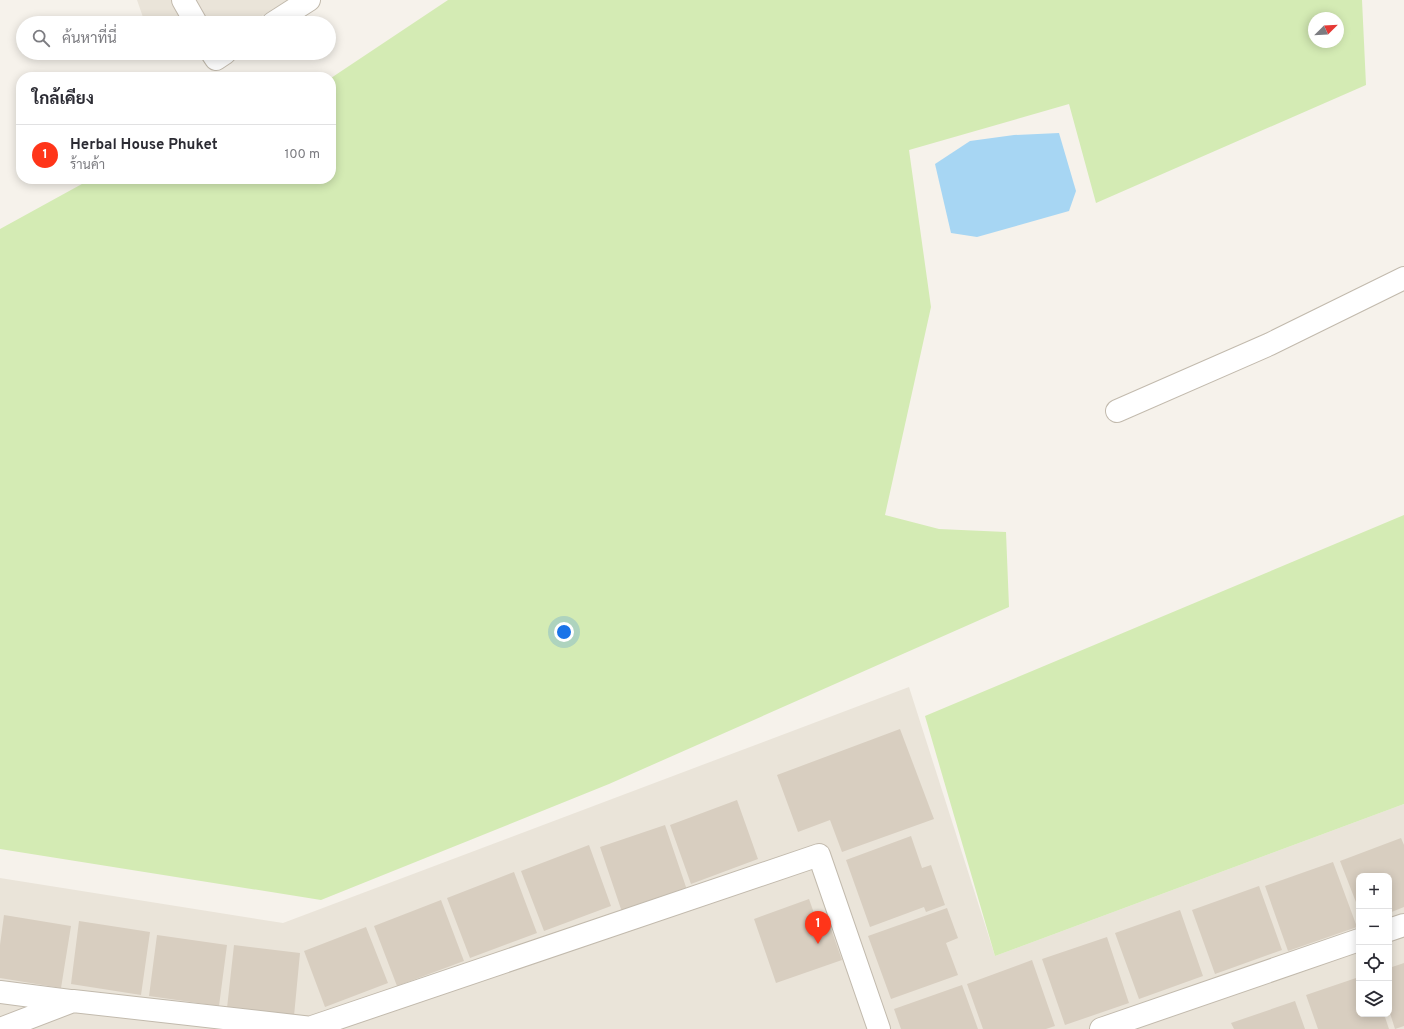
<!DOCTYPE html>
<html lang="th">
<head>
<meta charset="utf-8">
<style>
	:root { --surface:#fff; --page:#f7f7f7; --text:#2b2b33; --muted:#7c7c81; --line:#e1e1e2; --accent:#ff3519 }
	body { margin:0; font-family:Overpass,Sarabun,sans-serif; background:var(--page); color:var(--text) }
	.controls { position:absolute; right:12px; bottom:12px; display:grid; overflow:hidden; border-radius:8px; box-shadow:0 2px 10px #0003 }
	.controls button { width:36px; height:36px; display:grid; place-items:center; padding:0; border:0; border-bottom:1px solid var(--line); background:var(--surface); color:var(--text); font:20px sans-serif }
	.compass { position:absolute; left:1308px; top:12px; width:36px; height:36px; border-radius:50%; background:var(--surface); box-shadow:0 2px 10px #0003; rotate:66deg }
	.you { position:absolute; left:564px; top:632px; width:14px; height:14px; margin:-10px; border:3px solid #fff; border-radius:50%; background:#1a73e8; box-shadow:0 0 0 6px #1a73e833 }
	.badge { display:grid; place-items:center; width:26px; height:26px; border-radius:50%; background:var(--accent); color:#fff; font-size:13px; font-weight:700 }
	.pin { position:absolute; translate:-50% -33px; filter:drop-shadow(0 1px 2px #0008) }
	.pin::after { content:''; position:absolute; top:21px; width:14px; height:12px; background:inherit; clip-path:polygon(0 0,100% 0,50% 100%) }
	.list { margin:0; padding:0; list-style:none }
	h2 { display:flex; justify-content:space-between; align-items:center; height:52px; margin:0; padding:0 16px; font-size:17px }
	h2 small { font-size:13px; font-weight:400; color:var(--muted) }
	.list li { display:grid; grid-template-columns:26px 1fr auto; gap:12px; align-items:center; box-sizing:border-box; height:60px; padding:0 16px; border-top:1px solid var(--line) }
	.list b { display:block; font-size:15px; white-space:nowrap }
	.list p { margin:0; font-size:13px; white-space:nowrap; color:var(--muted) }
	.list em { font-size:13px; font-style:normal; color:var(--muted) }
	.icon { flex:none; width:22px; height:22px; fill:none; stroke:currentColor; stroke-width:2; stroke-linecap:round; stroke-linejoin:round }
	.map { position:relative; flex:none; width:1404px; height:1029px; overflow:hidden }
	.search { position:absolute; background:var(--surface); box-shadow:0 2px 10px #0003; left:16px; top:16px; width:320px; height:44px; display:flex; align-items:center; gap:10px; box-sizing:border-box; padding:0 14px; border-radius:22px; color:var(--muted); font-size:15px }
	.panel { position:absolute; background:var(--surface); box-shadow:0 2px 10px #0003; left:16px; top:72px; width:320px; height:112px; border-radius:16px }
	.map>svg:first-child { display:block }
</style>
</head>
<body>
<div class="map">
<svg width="1404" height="1029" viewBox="0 0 1404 1029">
	<rect width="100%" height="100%" fill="#f6f2eb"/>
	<!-- residential -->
	<path fill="#eae4d9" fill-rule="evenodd" d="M137,0H287L251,23H212L199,17L189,23H145Z
		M909,687L995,956L1404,804V1029H0V878L283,923ZM1359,876H1389V1014H1359Z"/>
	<!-- green -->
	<path fill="#d4ebb4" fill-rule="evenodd" d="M448,0H1362L1366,85L1096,203L1069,104L909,150L931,307L885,515L939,529L1006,532L1009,607L609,784L321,900L0,849V229L91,179H331V78ZM1314,18H1338V42H1314Z
		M1404,515V804L995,956L925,716Z"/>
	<!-- water -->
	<path fill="#a7d6f3" d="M1059,133L1076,191L1069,211L977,237L951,233L935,164L970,141L1014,135Z"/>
	<!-- building -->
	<path fill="#d8cec0" d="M900,729L934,819L842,852L830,820L798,832L777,775Z
		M737,800L758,859L691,884L670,825Z
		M665,825L687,890L622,912L600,847Z
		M911,836L922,868L931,865L945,905L926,912L924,907L870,927L846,860Z
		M1401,838L1404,845V907L1389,913V876H1359V910L1340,861Z
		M589,845L611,906L544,931L521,871Z
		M1333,862L1357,927L1288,951L1265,886Z
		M514,872L537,933L470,958L447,898Z
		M1259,886L1282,950L1215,974L1192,910Z
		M809,899L820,930L830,926L842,960L776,983L754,919Z
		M441,900L464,961L397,986L374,926Z
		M947,908L958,938L946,943L958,975L891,999L868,936Z
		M1180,910L1203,976L1139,999L1115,933Z
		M4,915L71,926L61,988L0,978V945Z
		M79,921L150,932L141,995L71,984Z
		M366,927L388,983L325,1007L304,951Z
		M157,935L227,945L219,1006L149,996Z
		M1107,937L1129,1003L1065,1025L1042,959Z
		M234,945L300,953L294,1016L227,1008Z
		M1032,960L1055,1026L1046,1029H983L967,984Z
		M1404,963V1026L1395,1029L1389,1010V968Z
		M1359,977V1014H1384L1389,1029H1318L1306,995Z
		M962,985L978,1029H901L894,1009Z
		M1295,1001L1305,1029H1234L1231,1023Z"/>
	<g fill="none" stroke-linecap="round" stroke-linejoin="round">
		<!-- street casing -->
		<g stroke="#c2baad" stroke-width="24">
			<path id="street" d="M183,0L196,23
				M273,23L309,0
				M212,53L216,59L225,53
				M1117,411L1270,344L1404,278
				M1389,930L1404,925
				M0,992L70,1001
				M309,1028L819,855L879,1029
				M0,1029L73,1001L321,1029
				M1101,1029L1359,940"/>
		</g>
		<!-- street -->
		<use href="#street" stroke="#fff" stroke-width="22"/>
	</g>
</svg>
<div class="controls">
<button>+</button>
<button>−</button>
<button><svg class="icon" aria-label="locate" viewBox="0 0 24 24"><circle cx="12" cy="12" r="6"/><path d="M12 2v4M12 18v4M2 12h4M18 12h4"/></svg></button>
<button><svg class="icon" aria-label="layers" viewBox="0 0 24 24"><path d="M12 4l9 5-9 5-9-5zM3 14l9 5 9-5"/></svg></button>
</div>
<svg class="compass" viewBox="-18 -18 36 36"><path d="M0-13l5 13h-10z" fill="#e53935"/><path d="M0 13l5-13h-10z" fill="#7c7c81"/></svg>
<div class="you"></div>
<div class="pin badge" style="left:818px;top:944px">1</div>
<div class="search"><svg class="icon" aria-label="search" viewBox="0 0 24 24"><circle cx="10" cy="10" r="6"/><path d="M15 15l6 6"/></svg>ค้นหาที่นี่</div>
<section class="panel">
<h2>ใกล้เคียง<small></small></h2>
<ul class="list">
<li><span class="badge">1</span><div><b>Herbal House Phuket</b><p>ร้านค้า</p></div><em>100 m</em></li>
</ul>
</section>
</div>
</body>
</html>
